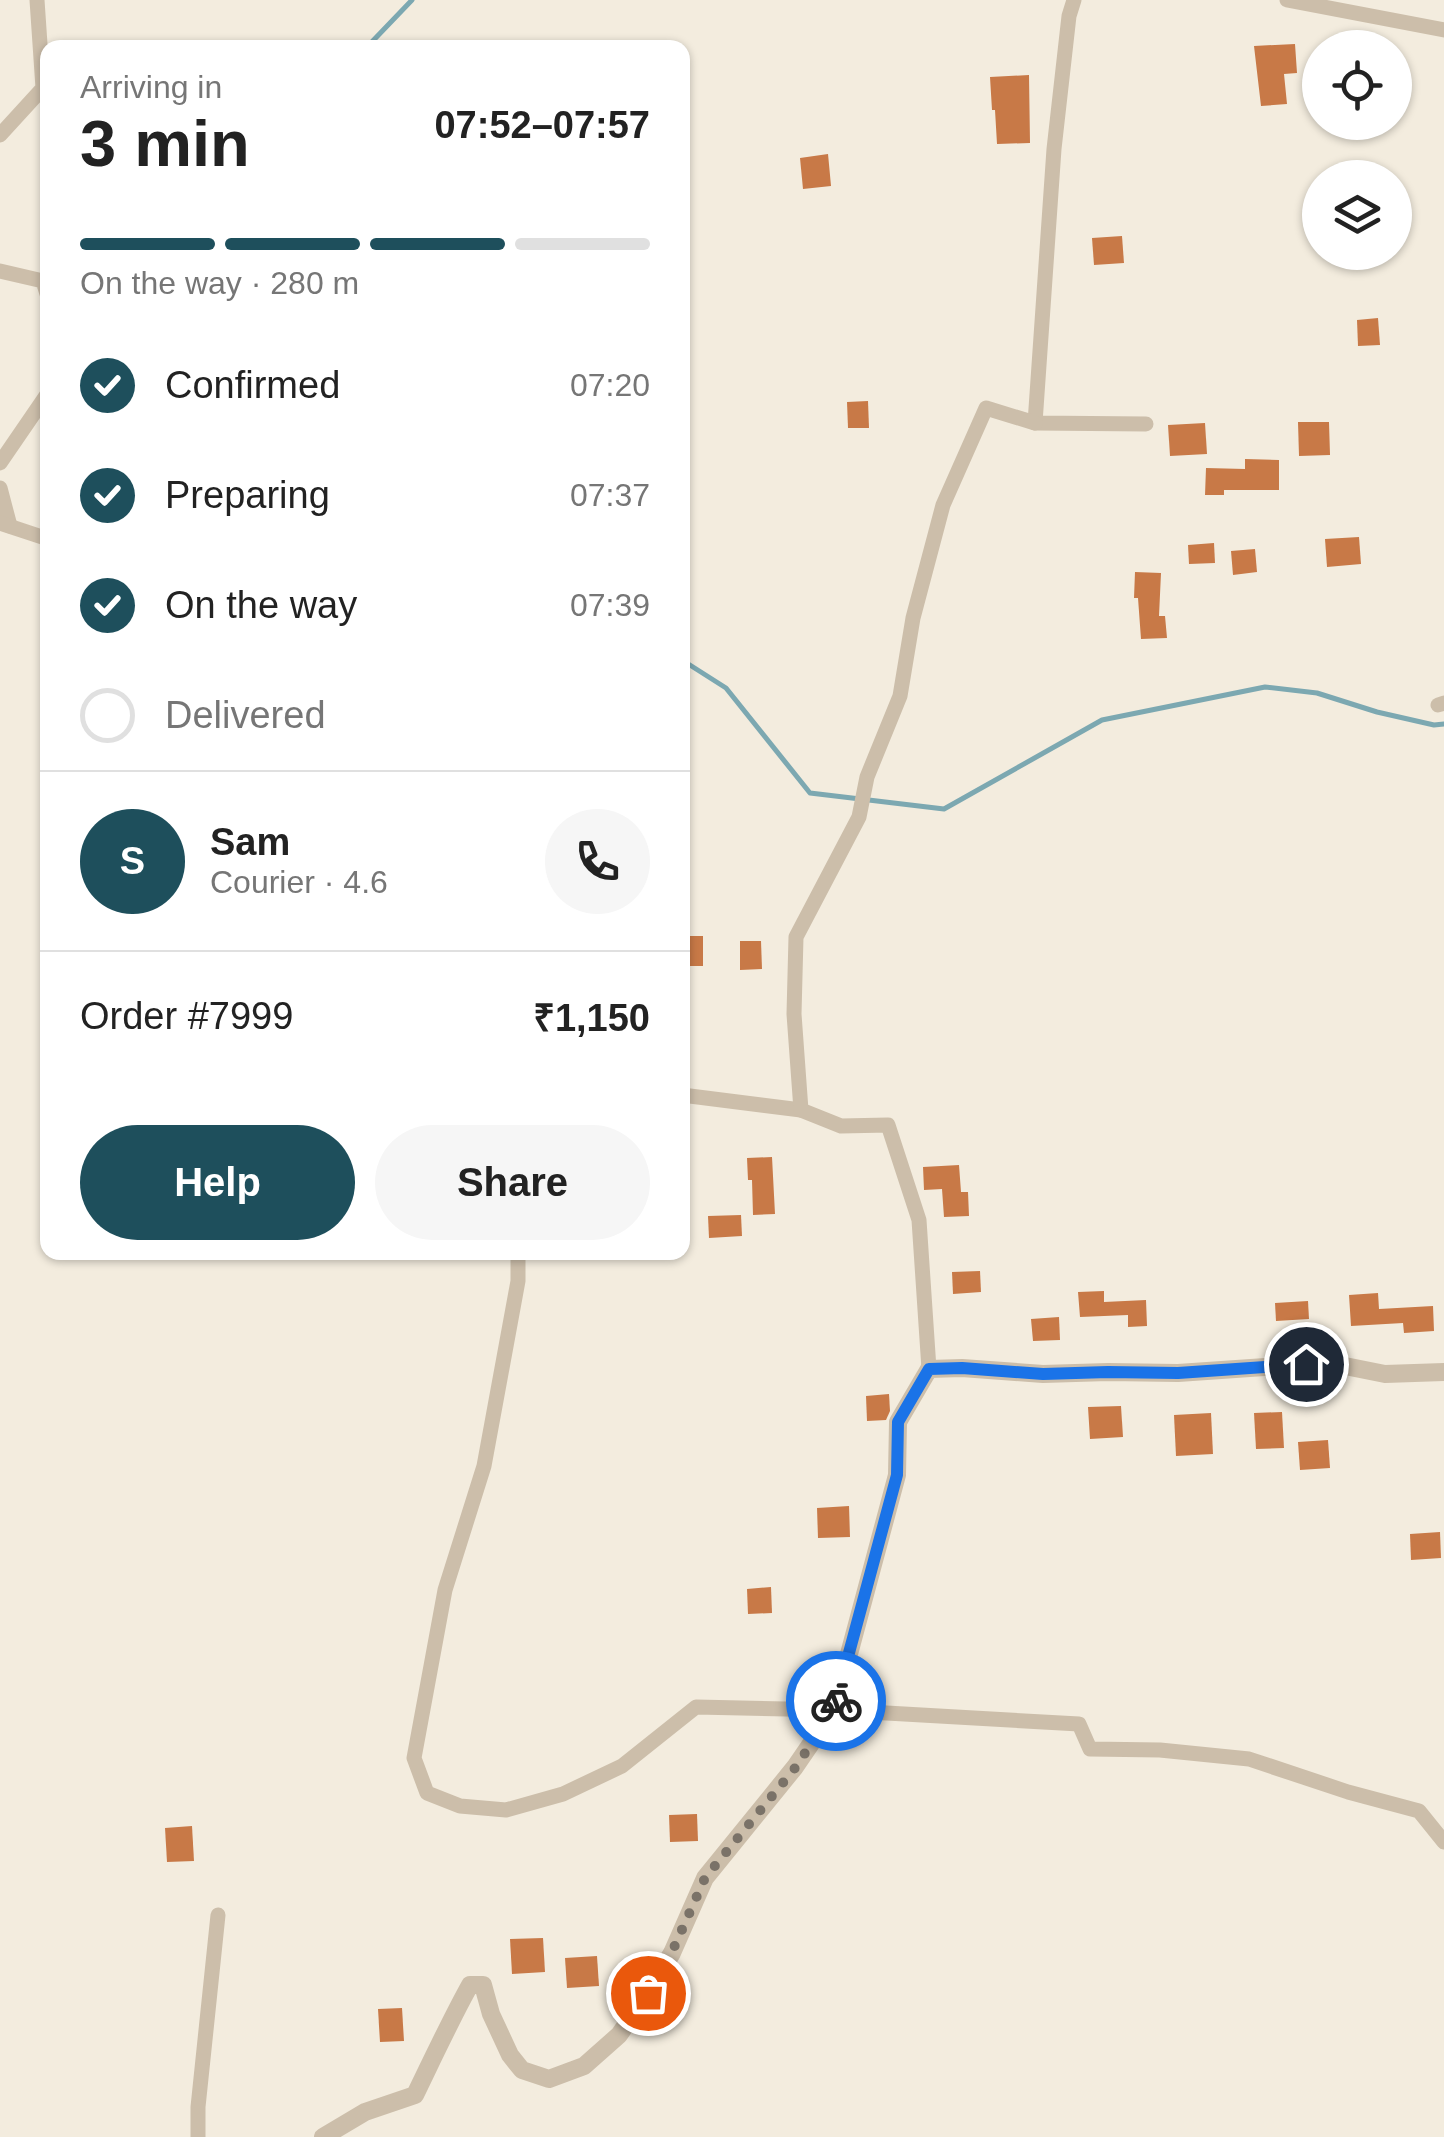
<!DOCTYPE html>
<html lang="en">
<head>
<meta charset="utf-8">
<style>
	:root { --surface:#fff; --page:#f6f6f6; --text:#222; --muted:#767676; --line:#e0e0e0; --accent:#1e4f5c }
	body { margin:0; font-family:Arial,sans-serif; background:var(--page); color:var(--text); height:100vh; display:flex; flex-direction:column; font-size:38px; white-space:nowrap }
	* { box-sizing:border-box; margin:0 }
	p { font-size:32px; color:var(--muted) }
	.icon { flex:none; width:55px; height:55px; fill:none; stroke:currentColor; stroke-width:2; stroke-linecap:round; stroke-linejoin:round }
	.map { position:relative; flex:1; overflow:hidden }
	.sheet { position:absolute; left:40px; top:40px; width:650px; height:1220px; display:flex; flex-direction:column; background:var(--surface); border-radius:20px; box-shadow:0 2px 8px #0004 }
	.sheet>* { flex:none }
	.buttons { position:absolute; left:1302px; top:30px; display:grid; gap:20px }
	.buttons a { display:grid; place-items:center; width:110px; height:110px; border-radius:50%; background:var(--surface); box-shadow:0 2px 8px #0004; font-size:50px }
	.pin { position:absolute; display:grid; place-items:center; width:85px; height:85px; color:#fff; margin:-42px; border:5px solid #fff; border-radius:50%; box-shadow:0 2px 10px #0007 }
	.courier { position:absolute; display:grid; place-items:center; width:100px; height:100px; margin:-50px; border:8px solid #1a73e8; border-radius:50%; background:#fff; color:#222; box-shadow:0 2px 12px #0007 }
	.summary em { font-style:normal; font-weight:700 }
	.summary div { display:flex; flex-direction:column-reverse }
	.summary { display:flex; align-items:center; justify-content:space-between; height:170px; padding:0 40px }
	h1 { font-size:65px; font-weight:700; line-height:75px }
	.bar { display:grid; grid-template-columns:repeat(4,1fr); gap:15px 10px; align-content:center; height:120px; padding:0 40px }
	.bar i { height:12px; border-radius:8px; background:var(--line) }
	.bar .selected { background:var(--accent) }
	.bar p { grid-column:span 4 }
	.line { display:flex; align-items:center; gap:25px; padding:0 40px; border-top:2px solid var(--line) }
	.line div { flex:1 }
	.round { display:grid; place-items:center; flex:none; width:105px; height:105px; border-radius:52px; background:var(--page) }
	ol { padding:0 40px; list-style:none }
	li { display:flex; align-items:center; gap:30px; height:110px }
	li p { margin-inline-start:auto }
	li .icon { padding:10px; border-radius:50%; background:var(--accent); color:#fff; stroke-width:4 }
	li:last-child { color:var(--muted) }
	li i { width:55px; height:55px; border:5px solid var(--line); border-radius:50% }
	.cta { display:flex; gap:20px; margin-top:auto; padding:20px 40px }
	.cta a { flex:1; height:115px; border-radius:60px; background:var(--accent); color:#fff; font-size:40px; font-weight:700; line-height:115px; text-align:center }
	.cta a+a { background:var(--page); color:var(--text) }
	.map>svg:first-child { display:block }
	.lines { fill:none; stroke-linecap:round; stroke-linejoin:round }
	.stream { stroke:#7ca8b1; stroke-width:5 }
	.building { fill:#c87947 }
	.minor { stroke:#ccbeaa; stroke-width:15 }
	.tertiary { stroke:#ccbeaa; stroke-width:18 }
	.done { stroke:#7a7268; stroke-width:10; stroke-dasharray:0 18 }
	.route { stroke:#1a73e8; stroke-width:12 }
</style>
</head>
<body>
<div class="map">
<svg width="1444" height="2137" viewBox="0 0 1444 2137">
	<rect width="100%" height="100%" fill="#f3ecde"/>
	<g class="lines">
		<!-- stream -->
		<g class="stream">
			<path d="M366,48L412,0"/>
			<path d="M682,660L726,688L810,793L944,809L1102,720L1265,687L1317,693L1377,712L1434,725L1444,724"/>
		</g>
	</g>
	<!-- building -->
	<g class="building">
		<path d="M1295,44L1297,73L1284,74L1287,104L1261,106L1254,46Z"/>
		<path d="M1029,75L1030,143L997,144L995,110H992L990,77Z"/>
		<path d="M828,154L831,186L803,189L800,158Z"/>
		<path d="M1122,236L1124,263L1094,265L1092,238Z"/>
		<path d="M1378,318L1380,345L1358,346L1357,320Z"/>
		<path d="M868,401L869,428H848L847,402Z"/>
		<path d="M1298,422H1329L1330,455L1299,456Z"/>
		<path d="M1205,423L1207,454L1170,456L1168,425Z"/>
		<path d="M1245,459L1279,460V490H1224V495H1205L1206,468L1245,469Z"/>
		<path d="M1359,537L1361,564L1327,567L1325,539Z"/>
		<path d="M1214,543L1215,563L1189,564L1188,545Z"/>
		<path d="M1255,549L1257,572L1233,575L1231,551Z"/>
		<path d="M1135,572L1161,573L1159,616H1165L1167,638L1141,639L1138,598H1134Z"/>
		<rect x="682" y="936" width="21" height="30"/>
		<path d="M740,941H761L762,969L740,970Z"/>
		<path d="M772,1157L775,1214L753,1215L752,1180H748L747,1158Z"/>
		<path d="M959,1165L961,1192H968L969,1216L944,1217L942,1189L924,1190L923,1167Z"/>
		<path d="M741,1215L742,1236L709,1238L708,1216Z"/>
		<path d="M980,1271L981,1292L953,1294L952,1272Z"/>
		<path d="M1104,1291V1302L1146,1300L1147,1326L1128,1327V1315L1080,1317L1078,1292Z"/>
		<path d="M1378,1293L1379,1309L1433,1306L1434,1331L1404,1333L1403,1323L1351,1326L1349,1295Z"/>
		<path d="M1308,1301L1309,1319L1276,1321L1275,1303Z"/>
		<path d="M1059,1317L1060,1340L1033,1341L1031,1319Z"/>
		<path d="M889,1394L890,1411L886,1420L867,1421L866,1396Z"/>
		<path d="M1121,1406L1123,1437L1090,1439L1088,1407Z"/>
		<path d="M1282,1412L1284,1448L1256,1449L1254,1413Z"/>
		<path d="M1211,1413L1213,1454L1176,1456L1174,1415Z"/>
		<path d="M1328,1440L1330,1468L1300,1470L1298,1442Z"/>
		<path d="M849,1506L850,1537L818,1538L817,1508Z"/>
		<path d="M1440,1532L1441,1558L1411,1560L1410,1534Z"/>
		<path d="M771,1587L772,1613L748,1614L747,1589Z"/>
		<path d="M697,1814L698,1841L670,1842L669,1815Z"/>
		<path d="M192,1826L194,1861L167,1862L165,1828Z"/>
		<path d="M543,1938L545,1972L512,1974L510,1939Z"/>
		<path d="M597,1956L599,1986L567,1988L565,1958Z"/>
		<path d="M402,2008L404,2041L380,2042L378,2009Z"/>
	</g>
	<g class="lines">
		<!-- minor -->
		<g class="minor">
			<path d="M1074,0L1069,16L1054,149L1035,423L1146,424"/>
			<path d="M1287,0L1444,30"/>
			<path d="M0,135L43,88L37,0"/>
			<path d="M0,271L43,281L48,297"/>
			<path d="M0,463L48,393"/>
			<path d="M0,488L10,526"/>
			<path d="M0,523L48,539"/>
			<path d="M1438,705L1444,703"/>
			<path d="M682,1095L801,1110"/>
			<path d="M518,1252V1281L484,1466L445,1590L414,1758L427,1793L460,1806L506,1810L563,1794L622,1766L696,1707L834,1710L1079,1724L1090,1749L1160,1750L1249,1759L1348,1792L1419,1811L1444,1842"/>
			<path d="M929,1369L919,1220L888,1125L841,1126L801,1110L794,1014L796,937L859,817L867,777L900,696L913,618L943,505L986,408L1035,423"/>
			<path d="M198,2137V2107L218,1915"/>
		</g>
		<!-- tertiary -->
		<path class="tertiary" d="M323,2137L365,2112L415,2095C433,2058 450,2021 470,1985H483L491,2014L510,2055L522,2070L549,2079L584,2066L619,2035L648,1993L672,1953L705,1878L795,1767L834,1710L897,1475L898,1422L929,1369L962,1368L1043,1374L1108,1372L1178,1373L1307,1364L1340,1365L1385,1374L1444,1372"/>
	</g>
	<g class="lines">
		<!-- done -->
		<path class="done" d="M648,1993L672,1952L705,1878L795,1768L834,1710L836,1701"/>
		<!-- route -->
		<path class="route" d="M836,1701L897,1475L898,1422L929,1369L962,1368L1043,1374L1108,1372L1178,1373L1306,1364"/>
	</g>
</svg>
<div class="buttons">
<a><svg class="icon" aria-label="locate" viewBox="0 0 24 24"><circle cx="12" cy="12" r="6"/><path d="M12 2v4M12 18v4M2 12h4M18 12h4"/></svg></a>
<a><svg class="icon" aria-label="layers" viewBox="0 0 24 24"><path d="M12 4l9 5-9 5-9-5zM3 14l9 5 9-5"/></svg></a>
</div>
<div class="pin" style="left:648px;top:1993px;background:#ea580c"><svg class="icon" aria-label="bag" viewBox="0 0 24 24"><path d="M5 8h14l-1 12H6zM9 8a3 3 0 0 1 6 0"/></svg></div>
<div class="pin" style="left:1306px;top:1364px;background:#1f2937"><svg class="icon" aria-label="home" viewBox="0 0 24 24"><path d="M3 11l9-7 9 7M6 9v11h12V9"/></svg></div>
<div class="courier" style="left:836px;top:1701px"><svg class="icon" aria-label="bike" viewBox="0 0 24 24"><circle cx="6" cy="16" r="4"/><circle cx="18" cy="16" r="4"/><path d="M6 16l4-8h5l3 8M10 8l3 8H6M13 5h3"/></svg></div>
<section class="sheet">
<div class="summary"><div><h1>3 min</h1><p>Arriving in</p></div><em>07:52–07:57</em></div>
<div class="bar"><i class="selected"></i><i class="selected"></i><i class="selected"></i><i></i><p>On the way · 280 m</p></div>
<ol>
<li><svg class="icon" aria-label="check" viewBox="0 0 24 24"><path d="M5 12l5 5 9-10"/></svg>Confirmed<p>07:20</p></li>
<li><svg class="icon" aria-label="check" viewBox="0 0 24 24"><path d="M5 12l5 5 9-10"/></svg>Preparing<p>07:37</p></li>
<li><svg class="icon" aria-label="check" viewBox="0 0 24 24"><path d="M5 12l5 5 9-10"/></svg>On the way<p>07:39</p></li>
<li><i></i>Delivered</li>
</ol>
<div class="line" style="height:180px"><b class="round" style="background:var(--accent);color:#fff">S</b><div><b>Sam</b><p>Courier · 4.6</p></div><a class="round"><svg class="icon" aria-label="phone" viewBox="0 0 24 24"><path d="M5 4h4l2 5-3 2q2 4 5 5l2-3 5 2v4C11 20 4 13 5 4z"/></svg></a></div>
<div class="line" style="height:130px"><div>Order #7999</div><b>₹1,150</b></div>
<div class="cta"><a>Help</a><a>Share</a></div>
</section>
</div>
</body>
</html>
